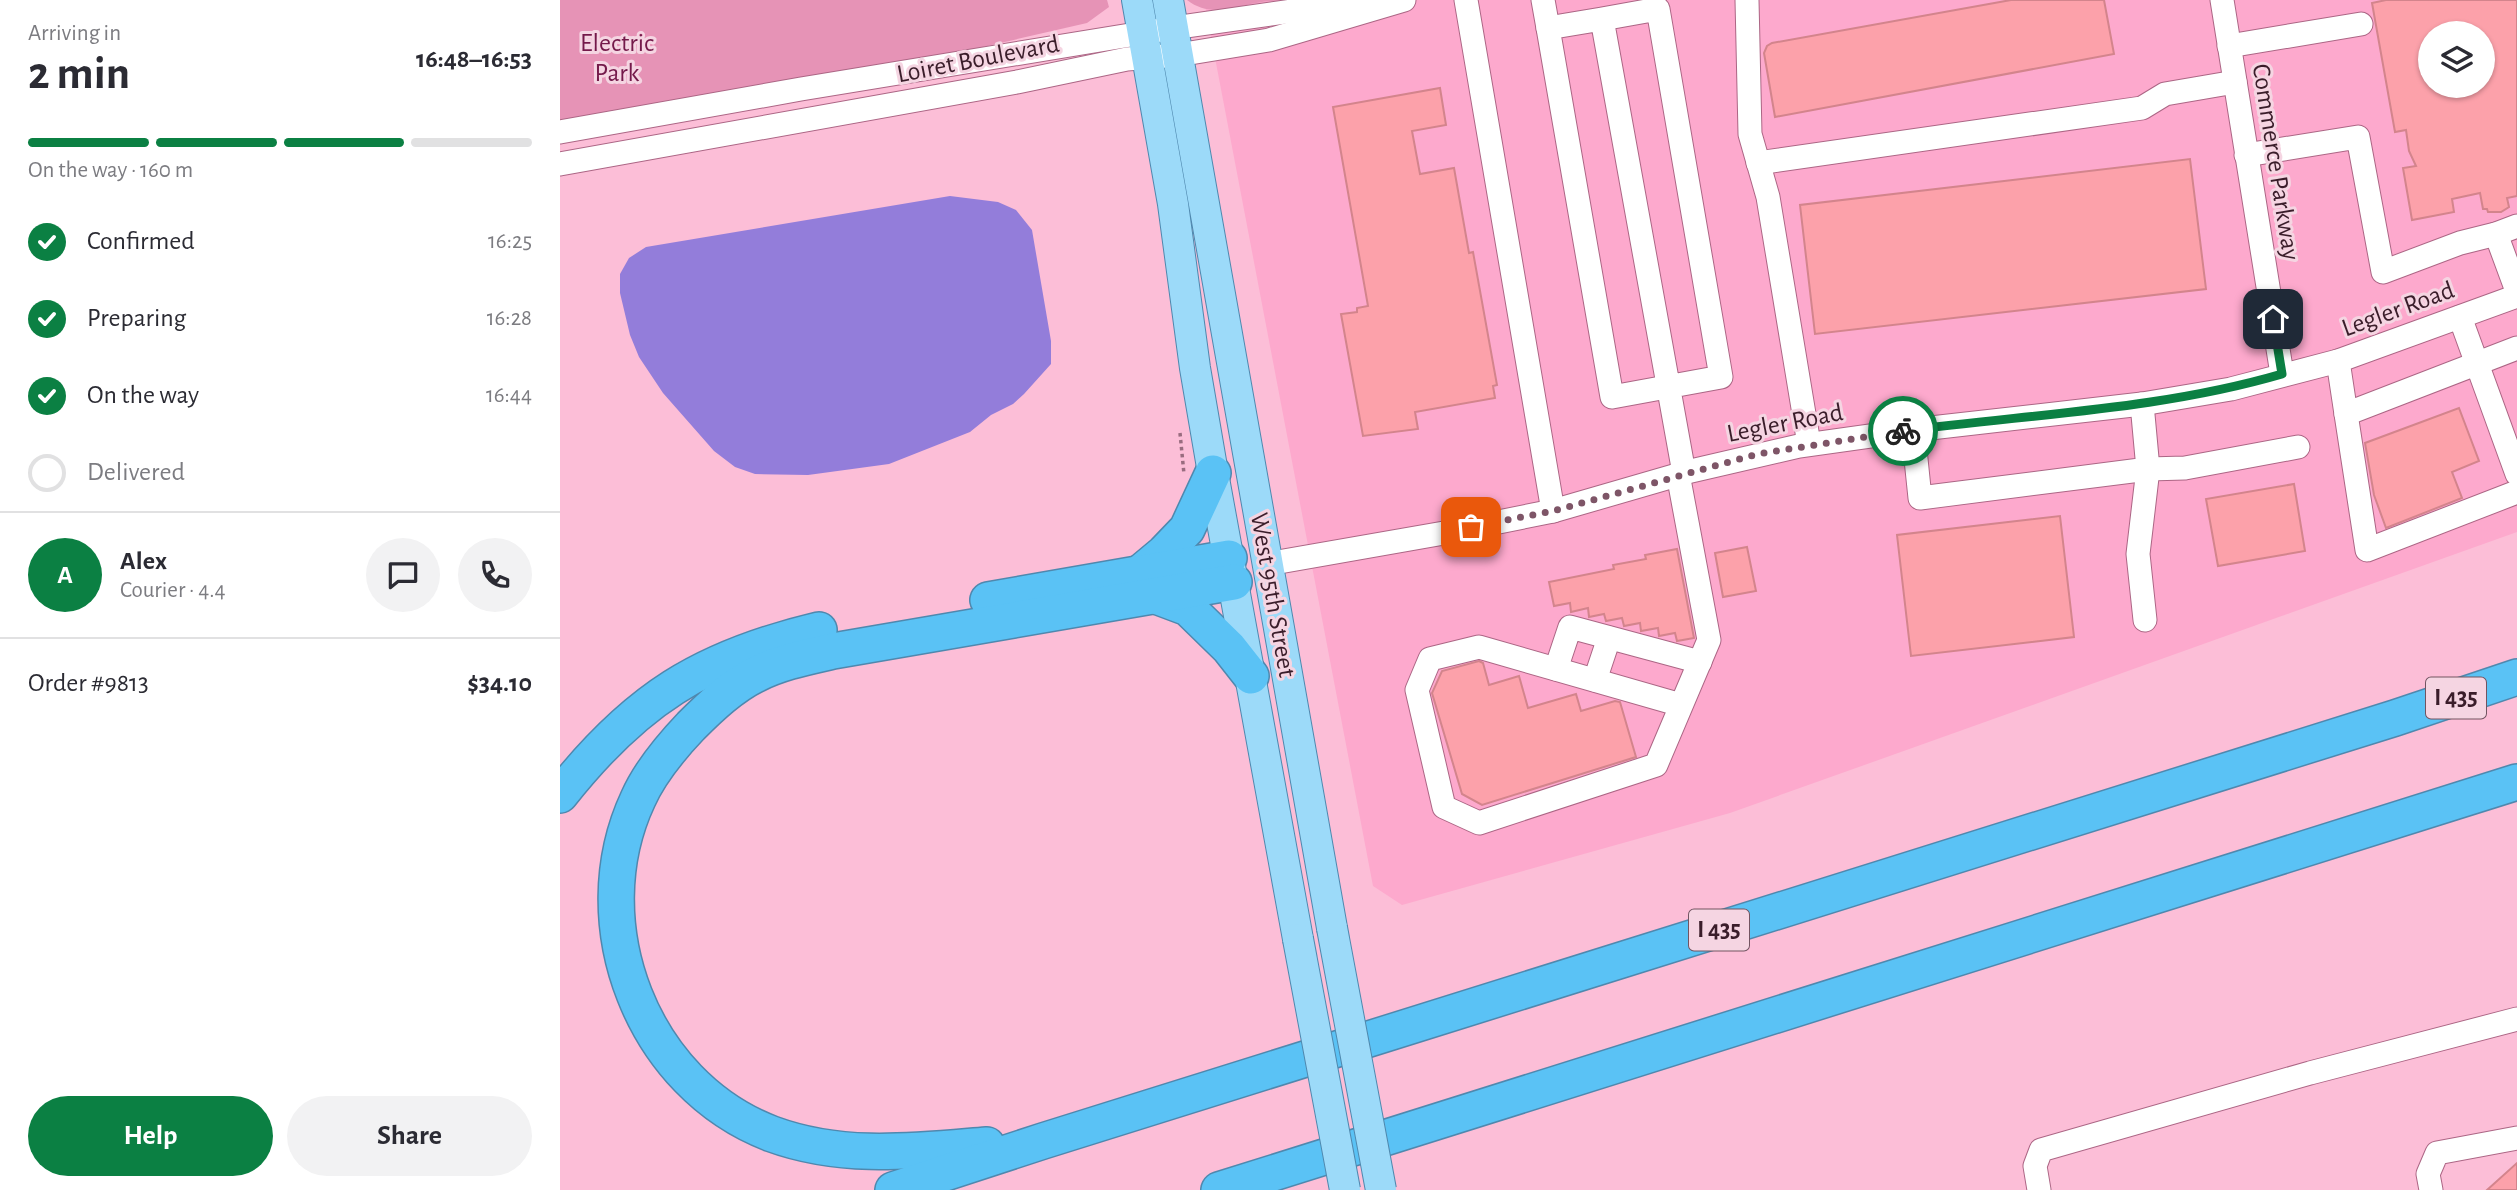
<!DOCTYPE html>
<html lang="en">
<head>
<meta charset="utf-8">
<style>
	:root { --surface:#fff; --page:#f2f2f3; --text:#2b2b33; --muted:#7c7c81; --line:#e1e1e2; --accent:#0b8043 }
	body { margin:0; font-family:"Alegreya Sans",sans-serif; background:var(--page); color:var(--text); height:100vh; display:flex; flex-direction:column; font-size:26px; white-space:nowrap }
	* { box-sizing:border-box; margin:0 }
	p { font-size:23px; color:var(--muted) }
	.icon { flex:none; width:38px; height:38px; fill:none; stroke:currentColor; stroke-width:2; stroke-linecap:round; stroke-linejoin:round }
	.map { position:relative; flex:1; overflow:hidden }
	.side { display:flex; flex-direction:column; background:var(--surface); width:560px }
	.side>* { flex:none }
	.buttons { position:absolute; left:1858px; top:21px; display:grid; gap:14px }
	.buttons a { display:grid; place-items:center; width:77px; height:77px; border-radius:50%; background:var(--surface); box-shadow:0 2px 5px #0004; font-size:35px }
	.pin { position:absolute; display:grid; place-items:center; width:60px; height:60px; color:#fff; margin:-30px; border-radius:14px; box-shadow:0 4px 10px #0006 }
	.courier { position:absolute; display:grid; place-items:center; width:70px; height:70px; margin:-35px; border:5px solid #0b8043; border-radius:50%; background:#fff; color:#222; box-shadow:0 2px 9px #0007 }
	.head em { font-style:normal; font-weight:600 }
	.head div { display:flex; flex-direction:column-reverse }
	.head { display:flex; align-items:center; justify-content:space-between; height:119px; padding:0 28px }
	h1 { font-size:46px; font-weight:600; line-height:52px }
	.bar { display:grid; grid-template-columns:repeat(4,1fr); gap:10px 7px; align-content:center; height:84px; padding:0 28px }
	.bar i { height:9px; border-radius:5px; background:var(--line) }
	.bar .active { background:var(--accent) }
	.bar p { grid-column:span 4 }
	.line { display:flex; align-items:center; gap:18px; padding:0 28px; border-top:2px solid var(--line) }
	.line div { flex:1 }
	.round { display:grid; place-items:center; flex:none; width:74px; height:74px; border-radius:37px; background:var(--page) }
	ol { padding:0 28px; list-style:none }
	li { display:flex; align-items:center; gap:21px; height:77px }
	li p { margin-inline-start:auto }
	li .icon { padding:7px; border-radius:50%; background:var(--accent); color:#fff; stroke-width:4 }
	li:last-child { color:var(--muted) }
	li i { width:38px; height:38px; border:4px solid var(--line); border-radius:50% }
	.action { display:flex; gap:14px; margin-top:auto; padding:14px 28px }
	.action a { flex:1; height:80px; border-radius:42px; background:var(--accent); color:#fff; font-size:28px; font-weight:600; line-height:80px; text-align:center }
	.action a+a { background:var(--page); color:var(--text) }
	main { display:flex; flex:1; min-height:0 }
	.map>svg:first-child { display:block }
	.built { fill:#fda9cd; fill-rule:evenodd }
	.green { fill:#e693b6 }
	.water { fill:#937dda }
	.building { fill:#fca1aa; stroke:#d3848c; stroke-width:2; fill-rule:evenodd }
	.lines { fill:none; stroke-linecap:round; stroke-linejoin:round }
	.minor-casing { stroke:#ac6685; stroke-width:25 }
	.major-casing { stroke:#4f88ae; stroke-width:32 }
	.highway-casing { stroke:#4f88ae; stroke-width:38 }
	.path { stroke:#996c7f; stroke-width:3.5; stroke-dasharray:3.5 3.5; stroke-linecap:butt }
	.minor { stroke:#fff; stroke-width:23 }
	.major { stroke:#9cdaf9; stroke-width:30 }
	.highway { stroke:#5ac2f5; stroke-width:35 }
	.major-bridge-casing { stroke:#4f88ae; stroke-width:32; stroke-linecap:butt }
	.major-bridge { stroke:#9cdaf9; stroke-width:30 }
	.done { stroke:#7e5567; stroke-width:7; stroke-dasharray:0 12.6 }
	.route { stroke:#0b8043; stroke-width:9 }
	.labels { text-anchor:middle; dominant-baseline:central; stroke-width:6; stroke-linejoin:round; paint-order:stroke }
	.shield { fill:#f5d5e2; stroke:#725461; stroke-width:2 }
	.shield-label { font-size:24px; font-weight:bold; fill:#3a1d2a }
	.park-label { font-size:26px; fill:#74194a; stroke:#f5d5e2 }
	.street-label { font-size:26px; fill:#3a1d2a; stroke:#f5d5e2 }
</style>
</head>
<body>
<main>
<section class="side">
<div class="head"><div><h1>2 min</h1><p>Arriving in</p></div><em>16:48–16:53</em></div>
<div class="bar"><i class="active"></i><i class="active"></i><i class="active"></i><i></i><p>On the way · 160 m</p></div>
<ol>
<li><svg class="icon" aria-label="check" viewBox="0 0 24 24"><path d="M5 12l5 5 9-10"/></svg>Confirmed<p>16:25</p></li>
<li><svg class="icon" aria-label="check" viewBox="0 0 24 24"><path d="M5 12l5 5 9-10"/></svg>Preparing<p>16:28</p></li>
<li><svg class="icon" aria-label="check" viewBox="0 0 24 24"><path d="M5 12l5 5 9-10"/></svg>On the way<p>16:44</p></li>
<li><i></i>Delivered</li>
</ol>
<div class="line" style="height:126px"><b class="round" style="background:var(--accent);color:#fff">A</b><div><b>Alex</b><p>Courier · 4.4</p></div><a class="round"><svg class="icon" aria-label="chat" viewBox="0 0 24 24"><path d="M4 5h16v11H9l-5 4z"/></svg></a><a class="round"><svg class="icon" aria-label="phone" viewBox="0 0 24 24"><path d="M5 4h4l2 5-3 2q2 4 5 5l2-3 5 2v4C11 20 4 13 5 4z"/></svg></a></div>
<div class="line" style="height:91px"><div>Order #9813</div><b>$34.10</b></div>
<div class="action"><a>Help</a><a>Share</a></div>
</section>
<div class="map">
<svg width="1957" height="1190" viewBox="0 0 1957 1190">
	<rect width="100%" height="100%" fill="#fcbed7"/>
	<!-- built -->
	<path class="built" d="M644,0H1957V532L1170,813L842,905L813,886ZM1871,33H1923V86H1871Z"/>
	<!-- green -->
	<g class="green">
		<path d="M0,0H547L549,7L527,23L375,58L0,126Z"/>
		<path d="M627,0H766C748,3 730,0 712,1C682,2 654,21 627,0Z"/>
	</g>
	<!-- water -->
	<path class="water" d="M390,196L438,202L456,210L472,230L491,341V364L464,394L453,404L431,415L410,432L329,464L248,475L195,474L175,467L154,451L103,393L79,357L70,335L60,293V274L69,258L86,247Z"/>
	<!-- building -->
	<g class="building">
		<path d="M1451,0H1544L1554,54L1215,117L1204,53L1207,46L1212,43Z"/>
		<path d="M1826,0H1957V196L1947,198L1949,207L1941,212H1928L1927,209H1923L1920,193L1892,199L1894,212L1852,220L1843,168L1856,166L1849,151L1846,130L1835,132L1812,3ZM1871,33H1923V86H1871Z"/>
		<path d="M880,88L886,125L852,131L860,174L894,168L909,253L913,252L937,385L933,386L935,398L855,412L858,429L803,436L781,314L797,312V308L808,306L773,107Z"/>
		<path d="M1630,159L1646,289L1255,334L1240,205Z"/>
		<path d="M1899,408L1919,461L1892,472L1902,498L1826,528L1814,495L1805,443Z"/>
		<path d="M1734,484L1745,551L1658,566L1646,499Z"/>
		<path d="M1500,516L1514,637L1351,656L1337,535Z"/>
		<path d="M1187,547L1196,591L1163,597L1155,553Z"/>
		<path d="M1117,549L1134,638L1117,641L1115,633L1099,636L1098,628L1081,631L1080,623L1064,626L1062,618L1046,621L1044,614L1029,617L1028,608L1011,612L1010,603L994,606L989,582L1054,569L1053,565L1086,559L1085,555Z"/>
		<path d="M919,661L923,663L929,685L959,676L968,708L1016,694L1021,711L1055,701L1060,702L1076,757L922,805L902,794L872,693L882,671Z"/>
		<path d="M1957,1163V1190H1927Z"/>
	</g>
	<g class="lines">
		<defs>
			<g id="minor">
				<path d="M906,0L993,511"/>
				<path d="M983,0L988,28"/>
				<path d="M1187,0L1190,134L1208,197L1249,444"/>
				<path d="M1662,0L1722,374"/>
				<path d="M1042,19L1098,9L1161,377L1052,397L988,28L1042,19L1124,473"/>
				<path d="M1669,46L1801,24"/>
				<path d="M0,132L241,89L613,28L802,1"/>
				<path d="M1686,155L1798,137L1823,272L1900,243L1936,234L1957,226"/>
				<path d="M1198,163L1582,108L1605,94L1675,82"/>
				<path d="M0,164L457,82L567,59L618,55L709,40L844,0"/>
				<path d="M1936,234L1957,291"/>
				<path d="M1900,317L1957,474"/>
				<path d="M1778,361L1786,414L1957,348"/>
				<path d="M1786,414L1807,550L1957,492"/>
				<path d="M1353,430L1360,498L1588,469L1582,404"/>
				<path d="M1118,474L1149,640L1096,765L919,823L884,807L857,690L870,659L919,647L1121,705"/>
				<path d="M707,564L884,533L993,511L1131,471L1239,446L1353,430L1582,404L1671,389L1778,361L1957,296"/>
				<path d="M1585,620L1578,554L1588,469L1625,468L1738,447"/>
				<path d="M996,669L1010,627L1140,662"/>
				<path d="M1035,680L1049,638"/>
				<path d="M1479,1190L1475,1166L1481,1150L1750,1073L1957,1019"/>
				<path d="M1871,1190L1868,1174L1877,1153L1957,1138"/>
			</g>
			<g id="major">
				<path d="M577,0L613,204L635,368L653,473L738,939"/>
				<path d="M608,0L772,928"/>
			</g>
			<g id="highway">
				<path d="M580,573L604,553L627,529L653,473"/>
				<path d="M596,596L628,608L669,648L691,676"/>
				<path d="M428,600L669,558"/>
				<path d="M0,795C75,700 141,658 259,630"/>
				<path d="M427,1145C354,1151 283,1160 212,1134C82,1085 20,923 78,799C90,772 111,747 131,726C150,707 172,686 197,674C221,662 247,657 273,651L674,582"/>
				<path d="M333,1190L483,1141L1835,718L1957,677"/>
				<path d="M659,1190L1957,782"/>
			</g>
		</defs>
		<!-- minor casing -->
		<use href="#minor" class="minor-casing"/>
		<!-- major casing -->
		<use href="#major" class="major-casing"/>
		<!-- highway casing -->
		<use href="#highway" class="highway-casing"/>
		<!-- path -->
		<path class="path" d="M620,433L624,474"/>
		<!-- minor -->
		<use href="#minor" class="minor"/>
		<!-- major -->
		<use href="#major" class="major"/>
		<!-- highway -->
		<use href="#highway" class="highway"/>
		<defs>
			<g id="major-bridge">
				<path d="M772,928L821,1190"/>
				<path d="M738,939L785,1190"/>
			</g>
		</defs>
		<!-- major-bridge casing -->
		<use href="#major-bridge" class="major-bridge-casing"/>
		<!-- major-bridge -->
		<use href="#major-bridge" class="major-bridge"/>
	</g>
	<g class="lines">
		<!-- done -->
		<path class="done" d="M911,527L993,511L1198,454L1343,431"/>
		<!-- route -->
		<path class="route" d="M1343,431C1469,414 1599,410 1722,374L1713,319"/>
	</g>
	<g class="labels">
		<!-- shield labels -->
		<g class="shield">
			<rect x="1866" y="677.5" width="60" height="41" rx="5"/>
			<rect x="1129" y="909.5" width="60" height="41" rx="5"/>
		</g>
		<g class="shield-label">
			<text x="1896" y="698">I 435</text>
			<text x="1159" y="930">I 435</text>
		</g>
		<!-- park labels -->
		<g class="park-label">
			<text x="57" y="43">Electric<tspan x="57" dy="30">Park</tspan></text>
		</g>
		<!-- street labels -->
		<g class="street-label">
			<text transform="translate(418 59) rotate(-11)">Loiret Boulevard</text>
			<text transform="translate(1716 162) rotate(81)">Commerce Parkway</text>
			<text transform="translate(1838 309) rotate(-20)">Legler Road</text>
			<text transform="translate(1225 423) rotate(-11)">Legler Road</text>
			<text transform="translate(713 595) rotate(80)">West 95th Street</text>
		</g>
	</g>
</svg>
<div class="buttons">
<a><svg class="icon" aria-label="layers" viewBox="0 0 24 24"><path d="M12 4l9 5-9 5-9-5zM3 14l9 5 9-5"/></svg></a>
</div>
<div class="pin" style="left:911px;top:527px;background:#ea580c"><svg class="icon" aria-label="bag" viewBox="0 0 24 24"><path d="M5 8h14l-1 12H6zM9 8a3 3 0 0 1 6 0"/></svg></div>
<div class="pin" style="left:1713px;top:319px;background:#1f2937"><svg class="icon" aria-label="home" viewBox="0 0 24 24"><path d="M3 11l9-7 9 7M6 9v11h12V9"/></svg></div>
<div class="courier" style="left:1343px;top:431px"><svg class="icon" aria-label="bike" viewBox="0 0 24 24"><circle cx="6" cy="16" r="4"/><circle cx="18" cy="16" r="4"/><path d="M6 16l4-8h5l3 8M10 8l3 8H6M13 5h3"/></svg></div>
</div>
</main>
</body>
</html>
